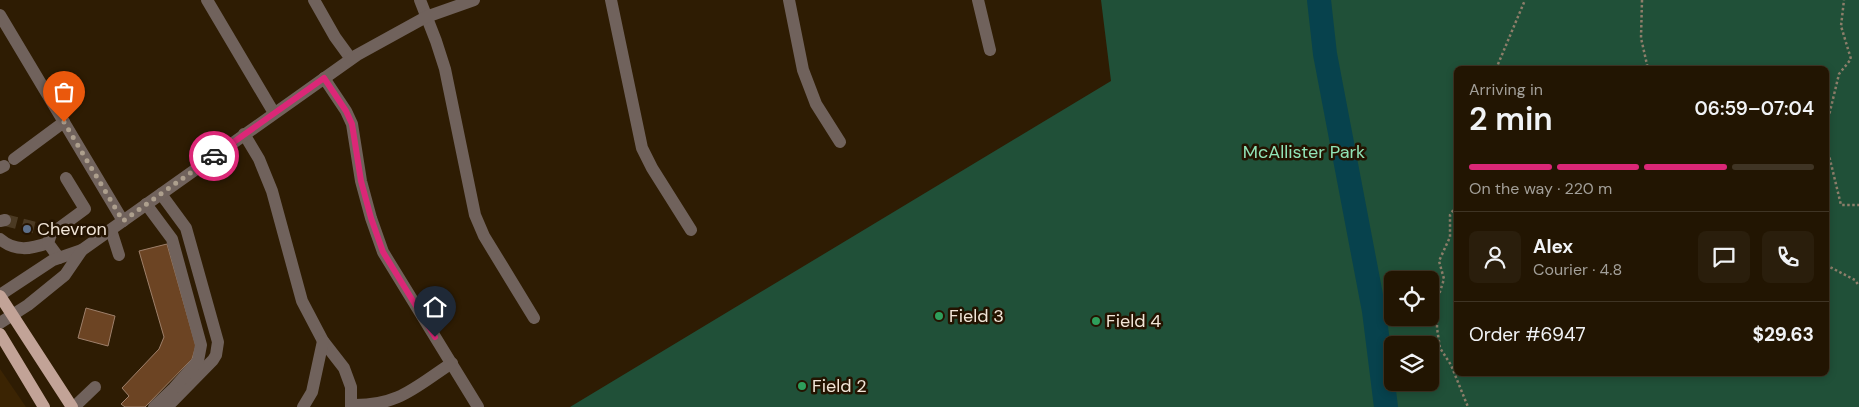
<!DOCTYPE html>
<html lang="en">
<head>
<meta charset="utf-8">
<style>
	:root { --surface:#221502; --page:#2a1e0c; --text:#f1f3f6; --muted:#a29f99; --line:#3f3424; --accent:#db2777 }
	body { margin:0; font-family:"DM Sans",sans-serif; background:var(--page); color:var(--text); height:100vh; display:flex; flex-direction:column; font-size:19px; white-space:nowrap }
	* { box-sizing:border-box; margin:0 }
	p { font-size:16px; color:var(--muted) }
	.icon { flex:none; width:28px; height:28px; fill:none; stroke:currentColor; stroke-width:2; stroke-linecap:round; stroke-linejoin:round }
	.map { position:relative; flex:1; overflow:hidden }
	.sheet { position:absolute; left:1454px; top:66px; width:375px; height:310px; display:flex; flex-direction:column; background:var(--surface); border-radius:8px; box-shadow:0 2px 8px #0003,0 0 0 1px var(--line) }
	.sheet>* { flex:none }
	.buttons { position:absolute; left:1384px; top:271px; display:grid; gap:10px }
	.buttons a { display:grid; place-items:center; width:55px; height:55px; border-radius:8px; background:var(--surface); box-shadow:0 2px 8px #0003,0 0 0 1px var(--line); font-size:25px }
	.pin { position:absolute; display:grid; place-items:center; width:42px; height:42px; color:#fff; margin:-51px -21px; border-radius:50% 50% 50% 0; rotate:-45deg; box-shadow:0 0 5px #0007 }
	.pin .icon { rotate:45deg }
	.courier { position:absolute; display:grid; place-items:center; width:50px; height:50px; margin:-25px; border:4px solid #db2777; border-radius:50%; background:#fff; color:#222; box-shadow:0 1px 6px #0007 }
	.overview em { font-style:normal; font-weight:600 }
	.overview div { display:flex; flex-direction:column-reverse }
	.overview { display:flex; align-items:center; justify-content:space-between; height:85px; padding:0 15px }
	h1 { font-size:32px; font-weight:600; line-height:38px }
	.bar { display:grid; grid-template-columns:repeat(4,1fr); gap:8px 5px; align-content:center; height:60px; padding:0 15px }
	.bar i { height:6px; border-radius:4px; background:var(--line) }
	.bar .active { background:var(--accent) }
	.bar p { grid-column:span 4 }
	.line { display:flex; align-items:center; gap:12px; padding:0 15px; border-top:1px solid var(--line) }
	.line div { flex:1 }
	.round { display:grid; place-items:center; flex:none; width:52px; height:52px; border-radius:8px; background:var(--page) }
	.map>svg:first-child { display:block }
	.built { fill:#3b2403 }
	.green { fill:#205038; fill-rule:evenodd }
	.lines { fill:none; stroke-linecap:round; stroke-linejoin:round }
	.river { stroke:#07424d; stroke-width:24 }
	.building { fill:#6c4423; stroke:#9e806b }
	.minor-tunnel { stroke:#4b3a23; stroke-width:12; stroke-dasharray:12 6; stroke-linecap:butt }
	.path { stroke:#8d7e6a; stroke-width:2.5; stroke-dasharray:2.5 2.5; stroke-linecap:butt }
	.minor { stroke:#70625c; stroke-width:12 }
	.major { stroke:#c2a397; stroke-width:12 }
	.done { stroke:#ad9f8d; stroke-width:5; stroke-dasharray:0 9 }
	.route { stroke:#db2777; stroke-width:6 }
	.service-dot { fill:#5c6f8a; stroke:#241300; stroke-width:2 }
	.leisure-dot { fill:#2e9e5b; stroke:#241300; stroke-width:2 }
	.labels { text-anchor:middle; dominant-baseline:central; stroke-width:5; stroke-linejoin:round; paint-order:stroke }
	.park-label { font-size:18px; fill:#91e4b7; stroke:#241300 }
	.poi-label { font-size:18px; fill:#f1e5d7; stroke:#241300; text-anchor:start }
</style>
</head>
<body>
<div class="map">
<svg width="1859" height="407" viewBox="0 0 1859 407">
	<rect width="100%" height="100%" fill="#2e1c03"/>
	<!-- built -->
	<path class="built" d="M0,369L26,407H0Z"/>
	<!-- green -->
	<path class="green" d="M1101,0H1859V407H570L1111,81ZM1456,69H1826V374H1456ZM1392,280H1430V318H1392ZM1392,345H1430V382H1392Z"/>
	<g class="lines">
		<!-- river -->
		<path class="river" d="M1319,0L1325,54L1374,311L1386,407"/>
	</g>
	<!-- building -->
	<g class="building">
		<path d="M167,244L196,346L192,359L145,407H125L121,404L129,396L122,388L159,349L164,337L139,251Z"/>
		<path d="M86,308L115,316L108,346L78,338Z"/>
	</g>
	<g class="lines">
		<!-- minor-tunnel -->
		<path class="minor-tunnel" d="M5,220L40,229"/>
		<!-- path -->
		<g class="path">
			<path d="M1642,0L1641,38L1648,69"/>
			<path d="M1496,69L1525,0"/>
			<path d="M1826,128L1839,74L1851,59L1841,26L1844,0"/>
			<path d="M1826,143L1841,205H1859"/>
			<path d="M1456,206L1450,215V237L1439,261L1444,279L1437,301V328L1440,348L1451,365L1468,407"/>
			<path d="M1826,265L1855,280L1859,286"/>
		</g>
		<!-- minor -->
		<g class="minor">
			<path d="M207,0L274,113"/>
			<path d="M314,0L335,37L351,59"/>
			<path d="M420,0L436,41L445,69L475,215L484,236L534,318"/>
			<path d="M611,0L642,148L652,168L691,230"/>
			<path d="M789,0L803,70L816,104L840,142"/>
			<path d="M978,0L990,50"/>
			<path d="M0,15L123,221"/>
			<path d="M324,78L346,111L352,124L361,181L371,218L383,252L478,407"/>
			<path d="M244,134L259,159L272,191L302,301L323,341L344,368L351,387V407"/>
			<path d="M14,159L64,122"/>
			<path d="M0,168L4,166"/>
			<path d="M161,194L186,228L218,342L216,355L213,360L167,407"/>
			<path d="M146,204L172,239L201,345L198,361L174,388L154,407"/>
			<path d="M0,221L5,220"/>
			<path d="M111,230L119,255"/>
			<path d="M0,239C15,252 31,249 48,243"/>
			<path d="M59,258L48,243L51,234L85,209L66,178"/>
			<path d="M0,295L53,260L82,250L357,55L426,17L474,0"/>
			<path d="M0,323L28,305L65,275L82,250"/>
			<path d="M352,405C399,406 415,387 452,363"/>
			<path d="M74,407L95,387"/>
			<path d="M303,407L312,392L323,341"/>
		</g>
		<!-- major -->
		<g class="major">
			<path d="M0,296L72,407"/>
			<path d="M0,334L44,407"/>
		</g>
	</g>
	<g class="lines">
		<!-- done -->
		<path class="done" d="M64,122L123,221L214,156"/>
		<!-- route -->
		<path class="route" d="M214,156L324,78L346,111L352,124L361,181L371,218L383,252L435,337"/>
	</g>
	<!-- markers -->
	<circle class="service-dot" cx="27" cy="229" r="5"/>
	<g class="leisure-dot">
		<circle cx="939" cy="316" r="5"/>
		<circle cx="1096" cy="321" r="5"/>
		<circle cx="802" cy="386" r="5"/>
	</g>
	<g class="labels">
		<!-- park labels -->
		<g class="park-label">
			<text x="1304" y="152">McAllister Park</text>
		</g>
		<!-- poi labels -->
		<g class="poi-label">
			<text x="37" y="229">Chevron</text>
			<text x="949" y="316">Field 3</text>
			<text x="1106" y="321">Field 4</text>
			<text x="812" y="386">Field 2</text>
		</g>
	</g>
</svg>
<div class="buttons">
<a><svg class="icon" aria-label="locate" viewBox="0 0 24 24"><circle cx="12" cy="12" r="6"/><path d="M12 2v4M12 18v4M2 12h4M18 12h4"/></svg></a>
<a><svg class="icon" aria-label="layers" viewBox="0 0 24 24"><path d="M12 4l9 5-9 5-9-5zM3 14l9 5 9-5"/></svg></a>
</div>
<div class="pin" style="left:64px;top:122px;background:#ea580c"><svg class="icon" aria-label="bag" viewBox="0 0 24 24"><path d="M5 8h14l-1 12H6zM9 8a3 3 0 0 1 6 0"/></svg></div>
<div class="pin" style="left:435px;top:337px;background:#1f2937"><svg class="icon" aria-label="home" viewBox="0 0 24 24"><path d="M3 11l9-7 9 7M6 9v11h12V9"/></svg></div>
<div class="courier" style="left:214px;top:156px"><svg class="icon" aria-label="car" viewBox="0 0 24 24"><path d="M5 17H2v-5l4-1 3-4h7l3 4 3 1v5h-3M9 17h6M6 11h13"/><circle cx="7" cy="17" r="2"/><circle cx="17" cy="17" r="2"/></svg></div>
<section class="sheet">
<div class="overview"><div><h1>2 min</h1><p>Arriving in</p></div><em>06:59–07:04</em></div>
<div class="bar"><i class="active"></i><i class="active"></i><i class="active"></i><i></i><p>On the way · 220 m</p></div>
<div class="line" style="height:90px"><a class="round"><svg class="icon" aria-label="person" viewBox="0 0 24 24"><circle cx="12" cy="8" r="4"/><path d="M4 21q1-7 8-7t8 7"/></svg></a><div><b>Alex</b><p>Courier · 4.8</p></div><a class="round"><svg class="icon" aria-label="chat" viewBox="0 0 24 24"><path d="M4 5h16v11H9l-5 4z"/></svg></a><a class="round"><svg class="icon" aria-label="phone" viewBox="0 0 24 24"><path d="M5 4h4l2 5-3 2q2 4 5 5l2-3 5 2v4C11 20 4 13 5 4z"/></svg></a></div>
<div class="line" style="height:65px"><div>Order #6947</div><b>$29.63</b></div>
</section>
</div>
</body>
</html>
